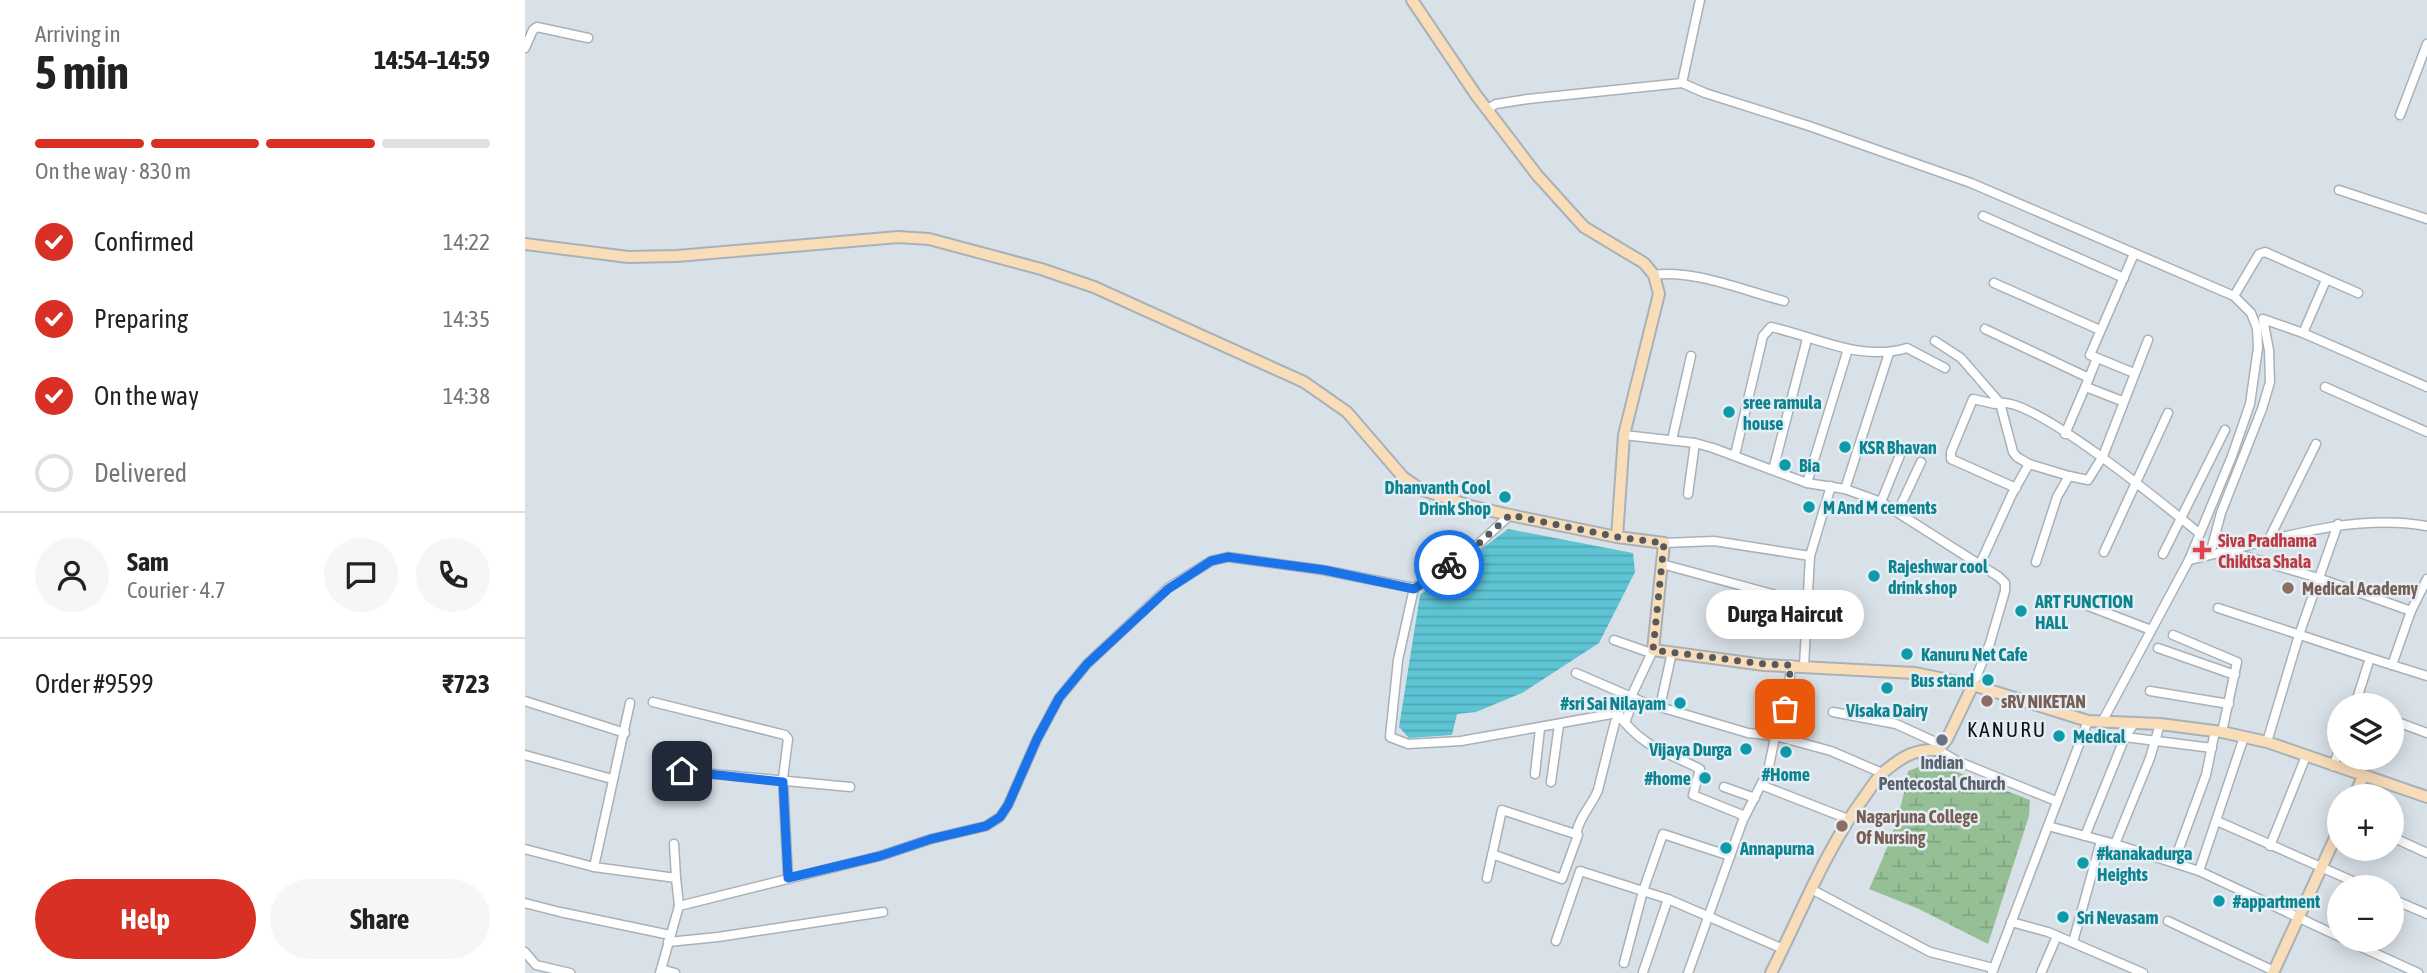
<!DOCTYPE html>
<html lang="en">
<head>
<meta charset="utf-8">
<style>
	:root { --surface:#fff; --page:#f6f6f6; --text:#222; --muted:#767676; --line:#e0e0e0; --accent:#d93025 }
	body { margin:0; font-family:"Asap Condensed",sans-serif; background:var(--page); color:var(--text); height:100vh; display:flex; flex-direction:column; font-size:26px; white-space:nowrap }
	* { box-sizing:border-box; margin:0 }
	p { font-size:23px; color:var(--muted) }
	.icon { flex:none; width:38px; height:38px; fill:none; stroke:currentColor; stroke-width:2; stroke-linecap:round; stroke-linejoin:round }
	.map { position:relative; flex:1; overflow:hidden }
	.sheet { display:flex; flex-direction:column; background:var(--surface); width:525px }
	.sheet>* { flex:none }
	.tools { position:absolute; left:1802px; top:693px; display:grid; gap:14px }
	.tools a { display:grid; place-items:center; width:77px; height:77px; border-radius:50%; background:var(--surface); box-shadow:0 4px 18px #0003; font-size:35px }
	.pin { position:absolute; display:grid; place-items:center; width:60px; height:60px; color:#fff; margin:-30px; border-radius:14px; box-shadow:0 4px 10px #0006 }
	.courier { position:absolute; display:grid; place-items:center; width:70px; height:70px; margin:-35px; border:5px solid #1a73e8; border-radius:50%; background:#fff; color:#222; box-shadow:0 2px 9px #0007 }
	.bubble { position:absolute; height:49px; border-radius:24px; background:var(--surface); box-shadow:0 4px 18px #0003; font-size:23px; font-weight:700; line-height:49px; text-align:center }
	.head em { font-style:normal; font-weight:700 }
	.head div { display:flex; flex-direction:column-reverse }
	.head { display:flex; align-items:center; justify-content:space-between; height:119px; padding:0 35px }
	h1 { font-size:46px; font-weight:700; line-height:52px }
	.bar { display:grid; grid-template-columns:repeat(4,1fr); gap:10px 7px; align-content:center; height:84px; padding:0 35px }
	.bar i { height:9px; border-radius:5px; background:var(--line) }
	.bar .current { background:var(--accent) }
	.bar p { grid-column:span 4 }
	.line { display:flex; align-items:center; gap:18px; padding:0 35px; border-top:2px solid var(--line) }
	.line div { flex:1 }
	.round { display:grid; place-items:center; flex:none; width:74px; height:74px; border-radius:37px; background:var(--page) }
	ol { padding:0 35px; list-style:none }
	li { display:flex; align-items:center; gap:21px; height:77px }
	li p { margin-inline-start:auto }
	li .icon { padding:7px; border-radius:50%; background:var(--accent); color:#fff; stroke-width:4 }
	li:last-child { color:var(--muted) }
	li i { width:38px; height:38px; border:4px solid var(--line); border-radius:50% }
	.primary-button { display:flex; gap:14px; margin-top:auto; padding:14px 35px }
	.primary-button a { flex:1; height:80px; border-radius:42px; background:var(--accent); color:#fff; font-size:28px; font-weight:700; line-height:80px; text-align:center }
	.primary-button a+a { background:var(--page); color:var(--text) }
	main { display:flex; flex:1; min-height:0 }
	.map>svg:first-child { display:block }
	.wetland { fill:url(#wetland-marsh) }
	.water { fill:url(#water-rules) }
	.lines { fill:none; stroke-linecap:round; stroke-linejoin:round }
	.street-casing { stroke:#a9b1b8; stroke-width:11 }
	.secondary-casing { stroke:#a9b1b8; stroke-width:14 }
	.street { stroke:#fff; stroke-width:8 }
	.secondary { stroke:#f9ddb9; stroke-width:10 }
	.done { stroke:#565a5e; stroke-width:7; stroke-dasharray:0 12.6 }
	.route { stroke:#1a73e8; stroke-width:9 }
	.culture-dot { fill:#0f9aa8; stroke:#e6eef5; stroke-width:2.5 }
	.health-dot { fill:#e0444e; stroke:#e6eef5; stroke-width:2.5 }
	.education-dot { fill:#8d6e63; stroke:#e6eef5; stroke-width:2.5 }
	.worship-dot { fill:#6b7280; stroke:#e6eef5; stroke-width:2.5 }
	.labels { text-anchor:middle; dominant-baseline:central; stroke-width:5; stroke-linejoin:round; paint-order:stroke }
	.culture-label { font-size:18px; font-weight:bold; fill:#0d838f; stroke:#e6eef5; text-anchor:start }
	.health-label { font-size:18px; font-weight:bold; fill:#be3a42; stroke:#e6eef5; text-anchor:start }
	.education-label { font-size:18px; font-weight:bold; fill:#785e54; stroke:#e6eef5; text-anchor:start }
	.worship-label { font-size:18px; font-weight:bold; fill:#5b616d; stroke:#e6eef5 }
	.quarter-label { font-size:21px; letter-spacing:2px; fill:#0f1214; stroke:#e6eef5 }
</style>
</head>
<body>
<main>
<section class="sheet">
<div class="head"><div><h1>5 min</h1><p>Arriving in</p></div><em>14:54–14:59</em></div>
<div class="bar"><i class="current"></i><i class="current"></i><i class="current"></i><i></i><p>On the way · 830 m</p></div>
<ol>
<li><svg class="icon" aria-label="check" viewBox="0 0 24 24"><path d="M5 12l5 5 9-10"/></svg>Confirmed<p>14:22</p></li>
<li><svg class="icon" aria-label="check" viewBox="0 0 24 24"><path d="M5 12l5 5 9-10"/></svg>Preparing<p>14:35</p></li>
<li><svg class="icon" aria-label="check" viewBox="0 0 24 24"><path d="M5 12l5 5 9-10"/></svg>On the way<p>14:38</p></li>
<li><i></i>Delivered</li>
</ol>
<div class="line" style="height:126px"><a class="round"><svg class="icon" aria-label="person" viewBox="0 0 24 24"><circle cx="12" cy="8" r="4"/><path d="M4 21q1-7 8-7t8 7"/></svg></a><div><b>Sam</b><p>Courier · 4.7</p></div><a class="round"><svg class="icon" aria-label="chat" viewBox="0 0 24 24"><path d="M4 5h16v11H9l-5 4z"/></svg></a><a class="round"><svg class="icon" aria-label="phone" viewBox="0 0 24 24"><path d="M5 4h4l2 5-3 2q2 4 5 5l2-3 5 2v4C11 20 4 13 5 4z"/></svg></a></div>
<div class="line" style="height:91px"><div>Order #9599</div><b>₹723</b></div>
<div class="primary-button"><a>Help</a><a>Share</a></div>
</section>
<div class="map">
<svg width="1902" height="973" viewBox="0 0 1902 973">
	<defs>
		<pattern id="wetland-marsh" width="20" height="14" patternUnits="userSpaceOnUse" patternTransform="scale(1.75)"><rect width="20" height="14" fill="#96bf95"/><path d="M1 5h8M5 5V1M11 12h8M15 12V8" fill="none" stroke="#80a380"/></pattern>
		<pattern id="water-rules" width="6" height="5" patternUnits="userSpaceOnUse" patternTransform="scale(1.75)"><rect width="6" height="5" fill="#5ec4d4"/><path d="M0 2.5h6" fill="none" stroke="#50a7b5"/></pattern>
	</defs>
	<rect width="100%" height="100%" fill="#d9e1e8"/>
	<!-- wetland -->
	<path class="wetland" d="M1407,762L1505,800L1504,816L1463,944L1394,909L1344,889C1362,851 1377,812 1383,771Z"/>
	<!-- water -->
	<path class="water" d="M983,529L1108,553L1110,572L1074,643L997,693L951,712L932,714L927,735L884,738L874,727L895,595Z"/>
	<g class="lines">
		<defs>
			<g id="street">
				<path d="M0,48L8,30L12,27L63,38"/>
				<path d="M1157,83L1175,0"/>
				<path d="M962,109L971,104L1003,99L1157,83L1180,93L1284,126L1446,183L1709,296L1726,313L1732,328L1733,348L1725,404L1707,456L1664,560L1577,722"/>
				<path d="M1875,115L1902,44"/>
				<path d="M1814,190L1902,219"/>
				<path d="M1458,216L1599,278"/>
				<path d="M1129,275C1168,269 1220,291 1259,301"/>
				<path d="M1469,283L1575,330"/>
				<path d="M1709,296L1734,254L1740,252L1833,293"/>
				<path d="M1460,329L1564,378L1540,434"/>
				<path d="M1778,333L1801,280"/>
				<path d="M1410,341L1436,358L1475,403C1510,398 1642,507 1674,533"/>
				<path d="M1609,373L1565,355L1609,254"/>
				<path d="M1564,378L1572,358"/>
				<path d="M1561,387L1597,401"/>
				<path d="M1800,387L1902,432"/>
				<path d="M1099,435L1170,443L1188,448L1282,483L1320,489L1356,502L1474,577L1480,583V591L1465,643L1448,685"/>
				<path d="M1147,440L1166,356"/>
				<path d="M1210,455L1238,336L1246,327C1291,337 1336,362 1382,348L1420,368"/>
				<path d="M1504,464L1544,476"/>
				<path d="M1248,470L1282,339"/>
				<path d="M1282,483L1323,349"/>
				<path d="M1320,489L1364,353"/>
				<path d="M1163,494L1170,443"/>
				<path d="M1356,502L1375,455"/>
				<path d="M1373,511L1396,462"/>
				<path d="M985,515L950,547L889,588L873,660L865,737L883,744L936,741L1092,713L1106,697L1128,650"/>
				<path d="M1744,539L1791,444"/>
				<path d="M1139,543L1189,541L1285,556"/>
				<path d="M1703,551L1793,578L1886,611"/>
				<path d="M1579,552L1643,413"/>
				<path d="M1638,554L1700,430"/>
				<path d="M1685,554L1696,513L1737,409L1745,382L1744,350L1738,319L1778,333L1902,387"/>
				<path d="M1664,560C1743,543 1820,512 1902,526"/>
				<path d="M1511,562L1532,497L1544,476L1563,480L1578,456L1623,340"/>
				<path d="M1137,564L1258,597L1282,600"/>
				<path d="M1455,564L1487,494L1504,464L1492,457L1488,452L1475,403L1470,404L1448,399L1426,452V459L1491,488"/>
				<path d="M1553,602L1626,630"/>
				<path d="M1693,608L1845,658"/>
				<path d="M1648,635L1712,662L1697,732"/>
				<path d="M1089,640L1126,653"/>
				<path d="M1633,648L1710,675"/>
				<path d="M1867,665L1902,676"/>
				<path d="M1279,666L1285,556L1306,486"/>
				<path d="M1051,673L1118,702L1223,733L1251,736L1306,751L1357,773"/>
				<path d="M1625,691L1704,704"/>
				<path d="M0,701L100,733"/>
				<path d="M128,702L260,735L263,739L258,778L263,878"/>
				<path d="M105,703L69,867L151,878L154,906"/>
				<path d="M1830,705L1845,658L1867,665L1886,611L1902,579"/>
				<path d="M1135,707L1147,652"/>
				<path d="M1308,712L1371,724L1417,745"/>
				<path d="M1092,713C1118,748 1140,751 1175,769L1168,795L1220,816"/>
				<path d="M1867,720L1902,733"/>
				<path d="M1100,723L1105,709L1103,701"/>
				<path d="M1600,737L1687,748"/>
				<path d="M1742,742L1774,635L1813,524"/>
				<path d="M1413,750L1432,761L1531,801"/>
				<path d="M0,755L87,779"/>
				<path d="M1808,766L1815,748"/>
				<path d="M157,771L325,787"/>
				<path d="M1010,774L1015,728"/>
				<path d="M1026,782L1034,725"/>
				<path d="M1236,785L1323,819"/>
				<path d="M1199,787L1230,798"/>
				<path d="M1692,821L1841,887"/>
				<path d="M1523,826L1590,844L1674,871L1719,737"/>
				<path d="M1051,834C1055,815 1066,807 1073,790L1090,722L1095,716"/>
				<path d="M1560,836L1600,737L1610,722"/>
				<path d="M1867,837L1902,853"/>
				<path d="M149,844L151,878"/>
				<path d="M1590,844L1625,758L1635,724"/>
				<path d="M1745,846L1781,756"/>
				<path d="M0,849L69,867"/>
				<path d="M1649,862L1681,775L1690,731"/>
				<path d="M1674,871L1815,937"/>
				<path d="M962,878L977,810L1053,835L1037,879L967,854"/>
				<path d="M1286,889L1405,952L1468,968"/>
				<path d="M1867,899L1902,914"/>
				<path d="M0,903L35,912L145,935"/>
				<path d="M1643,921L1749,971"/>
				<path d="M1486,922L1523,932L1618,973"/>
				<path d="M1821,940L1893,973"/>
				<path d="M1031,941L1055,871L1143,899L1258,949"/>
				<path d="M143,942L193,937L358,912"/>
				<path d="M1548,942L1576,841"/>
				<path d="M0,952L11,965L45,973"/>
				<path d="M1099,963L1118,891L1138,834L1205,856"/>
				<path d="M136,969L150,973"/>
				<path d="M1118,972L1143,899"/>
				<path d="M135,973L154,906L355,856L406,839L461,826L475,817L483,805L512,739L534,698L562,664L643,588L686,561L703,557L798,570L889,588"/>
				<path d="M1163,973L1218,820L1243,771L1249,742L1263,695L1266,665"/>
				<path d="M1467,973L1563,721"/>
				<path d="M1516,973L1532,936"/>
			</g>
			<g id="secondary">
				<path d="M887,0L951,95L1012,175L1059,227L1119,263L1129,275L1134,294L1099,435L1092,537"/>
				<path d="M0,244L103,257L152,256L373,237L404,239L516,269L569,287L779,382L822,412L878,477L895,489L945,506L985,515L1092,537L1139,543L1128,650L1239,665L1390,673L1448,685L1563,721L1635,724L1697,732L1742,742L1902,797"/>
				<path d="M1829,796L1838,777"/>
				<path d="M1246,973C1276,914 1300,850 1340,796C1346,788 1352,777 1360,771C1378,756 1390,749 1413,750L1422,739L1448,685"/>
				<path d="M1748,973L1815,827"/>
			</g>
		</defs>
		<!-- street casing -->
		<use href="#street" class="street-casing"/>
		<!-- secondary casing -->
		<use href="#secondary" class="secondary-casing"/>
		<!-- street -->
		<use href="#street" class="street"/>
		<!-- secondary -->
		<use href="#secondary" class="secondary"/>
	</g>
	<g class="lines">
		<!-- done -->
		<path class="done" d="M924,565L950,547L985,515L1092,537L1139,543L1128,650L1239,664L1266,665L1260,709"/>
		<!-- route -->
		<path class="route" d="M157,771L258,782L263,878L355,856L406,839L461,826L475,817L483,805L512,739L534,698L562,664L643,589L686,561L703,557L799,570L889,589L924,565"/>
	</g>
	<!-- markers -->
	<g class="culture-dot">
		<circle cx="1204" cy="412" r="7"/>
		<circle cx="1320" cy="447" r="7"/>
		<circle cx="1260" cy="465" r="7"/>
		<circle cx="980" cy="497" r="7"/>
		<circle cx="1284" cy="507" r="7"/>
		<circle cx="1349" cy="576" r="7"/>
		<circle cx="1496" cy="611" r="7"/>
		<circle cx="1382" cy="654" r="7"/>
		<circle cx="1463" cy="680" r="7"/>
		<circle cx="1362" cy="688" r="7"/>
		<circle cx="1155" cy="703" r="7"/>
		<circle cx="1534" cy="736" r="7"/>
		<circle cx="1221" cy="749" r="7"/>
		<circle cx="1261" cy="752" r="7"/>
		<circle cx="1180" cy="778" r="7"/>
		<circle cx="1201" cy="848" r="7"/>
		<circle cx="1558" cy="863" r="7"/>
		<circle cx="1694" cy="901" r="7"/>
		<circle cx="1538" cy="917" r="7"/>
	</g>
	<path class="health-dot" d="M1673.5 539.5h7v7h7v7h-7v7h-7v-7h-7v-7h7z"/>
	<g class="education-dot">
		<circle cx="1763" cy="588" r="7"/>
		<circle cx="1462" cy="701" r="7"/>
		<circle cx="1317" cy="826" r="7"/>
	</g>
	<circle class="worship-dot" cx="1417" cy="740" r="7"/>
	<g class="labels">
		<!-- culture labels -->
		<g class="culture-label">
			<text x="1218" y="402">sree ramula<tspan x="1218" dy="21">house</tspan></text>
			<text x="1334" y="447">KSR Bhavan</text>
			<text x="1274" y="465">Bia</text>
			<text x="966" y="487" text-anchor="end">Dhanvanth Cool<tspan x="966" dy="21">Drink Shop</tspan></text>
			<text x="1298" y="507">M And M cements</text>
			<text x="1363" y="566">Rajeshwar cool<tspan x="1363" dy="21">drink shop</tspan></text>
			<text x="1510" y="601">ART FUNCTION<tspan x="1510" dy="21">HALL</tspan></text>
			<text x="1396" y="654">Kanuru Net Cafe</text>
			<text x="1449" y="680" text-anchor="end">Bus stand</text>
			<text x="1141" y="703" text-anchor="end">#sri Sai Nilayam</text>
			<text x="1362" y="710" text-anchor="middle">Visaka Dairy</text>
			<text x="1548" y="736">Medical</text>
			<text x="1207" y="749" text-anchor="end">Vijaya Durga</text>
			<text x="1261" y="774" text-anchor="middle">#Home</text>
			<text x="1166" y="778" text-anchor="end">#home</text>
			<text x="1215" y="848">Annapurna</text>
			<text x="1572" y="853">#kanakadurga<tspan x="1572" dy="21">Heights</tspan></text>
			<text x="1708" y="901">#appartment</text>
			<text x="1552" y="917">Sri Nevasam</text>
		</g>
		<!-- health labels -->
		<g class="health-label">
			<text x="1693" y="540">Siva Pradhama<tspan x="1693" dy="21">Chikitsa Shala</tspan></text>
		</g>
		<!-- education labels -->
		<g class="education-label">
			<text x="1777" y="588">Medical Academy</text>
			<text x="1476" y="701">sRV NIKETAN</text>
			<text x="1331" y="816">Nagarjuna College<tspan x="1331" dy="21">Of Nursing</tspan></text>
		</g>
		<!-- worship labels -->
		<g class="worship-label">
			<text x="1417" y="762">Indian<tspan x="1417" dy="21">Pentecostal Church</tspan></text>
		</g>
		<!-- quarter labels -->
		<g class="quarter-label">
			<text x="1482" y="729">KANURU</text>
		</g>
	</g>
</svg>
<div class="tools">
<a><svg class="icon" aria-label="layers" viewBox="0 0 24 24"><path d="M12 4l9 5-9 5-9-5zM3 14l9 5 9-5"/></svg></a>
<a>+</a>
<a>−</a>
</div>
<div class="pin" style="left:1260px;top:709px;background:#ea580c"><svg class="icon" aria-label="bag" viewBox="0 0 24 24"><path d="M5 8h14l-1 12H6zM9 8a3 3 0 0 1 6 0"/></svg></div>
<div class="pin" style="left:157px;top:771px;background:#1f2937"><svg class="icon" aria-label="home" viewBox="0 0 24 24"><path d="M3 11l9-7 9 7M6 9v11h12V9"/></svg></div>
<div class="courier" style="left:924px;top:565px"><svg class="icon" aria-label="bike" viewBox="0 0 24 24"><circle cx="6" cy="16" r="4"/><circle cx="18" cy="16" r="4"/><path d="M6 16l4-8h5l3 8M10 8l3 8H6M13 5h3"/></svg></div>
<div class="bubble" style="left:1181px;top:590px;width:158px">Durga Haircut</div>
</div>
</main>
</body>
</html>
